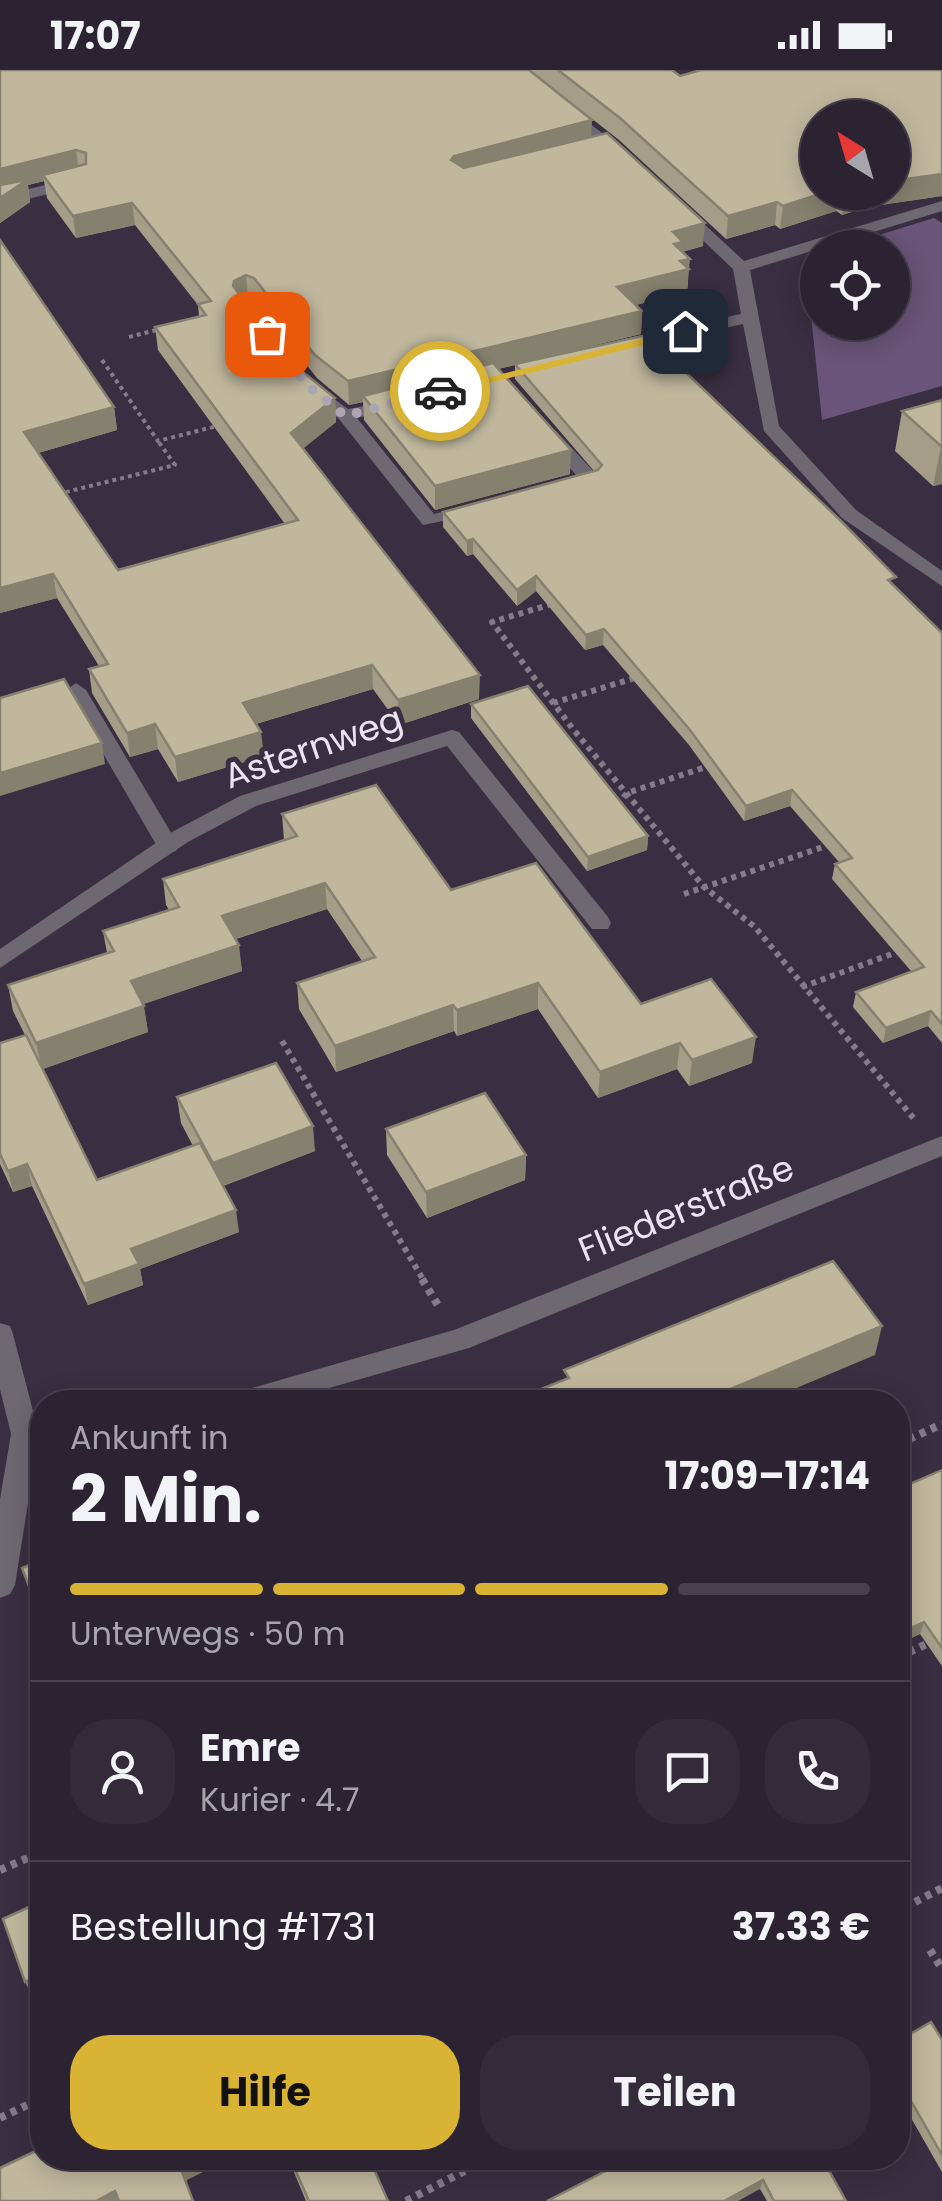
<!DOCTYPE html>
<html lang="de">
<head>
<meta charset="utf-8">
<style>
	:root { --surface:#2c2332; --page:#342b3a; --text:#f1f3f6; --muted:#a6a4ac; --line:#48404d; --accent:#d9b334 }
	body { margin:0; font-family:Poppins,sans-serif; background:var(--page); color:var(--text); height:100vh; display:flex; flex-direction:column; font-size:38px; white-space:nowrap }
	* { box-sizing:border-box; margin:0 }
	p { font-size:32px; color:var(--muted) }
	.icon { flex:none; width:55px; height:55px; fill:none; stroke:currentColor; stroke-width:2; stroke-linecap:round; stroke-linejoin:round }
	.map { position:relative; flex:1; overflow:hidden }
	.side { position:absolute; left:30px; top:1320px; width:880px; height:780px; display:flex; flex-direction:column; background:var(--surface); border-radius:40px; box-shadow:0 5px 25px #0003,0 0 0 2px var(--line) }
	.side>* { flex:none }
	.needle { width:65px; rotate:323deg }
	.controls { position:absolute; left:800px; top:30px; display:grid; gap:20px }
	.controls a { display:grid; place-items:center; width:110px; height:110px; border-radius:50%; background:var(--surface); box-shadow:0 5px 25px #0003,0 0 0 2px var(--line); font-size:50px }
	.pin { position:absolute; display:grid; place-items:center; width:85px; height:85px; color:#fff; margin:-42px; border-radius:20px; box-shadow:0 5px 15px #0006 }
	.courier { position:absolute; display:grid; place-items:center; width:100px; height:100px; margin:-50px; border:8px solid #d9b334; border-radius:50%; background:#fff; color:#222; box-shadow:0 2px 12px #0007 }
	.headline em { font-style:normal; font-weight:700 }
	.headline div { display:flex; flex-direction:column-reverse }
	.headline { display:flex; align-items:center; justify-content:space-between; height:170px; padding:0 40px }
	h1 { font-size:65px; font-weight:700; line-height:75px }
	.bar { display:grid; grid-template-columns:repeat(4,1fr); gap:15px 10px; align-content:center; height:120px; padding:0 40px }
	.bar i { height:12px; border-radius:8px; background:var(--line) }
	.bar .active { background:var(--accent) }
	.bar p { grid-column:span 4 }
	.line { display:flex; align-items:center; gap:25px; padding:0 40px; border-top:2px solid var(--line) }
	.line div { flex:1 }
	.round { display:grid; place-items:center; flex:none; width:105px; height:105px; border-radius:40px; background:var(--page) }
	.cta { display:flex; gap:20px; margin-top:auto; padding:20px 40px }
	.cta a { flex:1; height:115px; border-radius:40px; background:var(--accent); color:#111; font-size:40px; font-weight:700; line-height:115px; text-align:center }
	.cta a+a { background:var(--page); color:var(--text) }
	.status { display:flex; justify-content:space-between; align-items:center; height:70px; padding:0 50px; background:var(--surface); direction:ltr }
	.status svg { height:28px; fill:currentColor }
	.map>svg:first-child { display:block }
	.green { fill:#6a5479 }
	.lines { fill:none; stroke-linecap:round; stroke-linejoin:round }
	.path-far2 { stroke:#847b8b; stroke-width:4; stroke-dasharray:4 4; stroke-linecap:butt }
	.path-far1 { stroke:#847b8b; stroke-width:6; stroke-dasharray:5 5; stroke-linecap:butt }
	.path { stroke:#847b8b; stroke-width:8; stroke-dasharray:6 6; stroke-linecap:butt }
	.lane { fill:#6d6872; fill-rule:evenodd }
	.street { fill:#6d6872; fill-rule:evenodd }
	.wall { fill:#a59d87; fill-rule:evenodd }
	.shaded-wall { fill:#86806e }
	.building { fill:#c0b79d; stroke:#86806e; stroke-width:2.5 }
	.route { fill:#d9b334 }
	.done { stroke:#ada5b4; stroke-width:10; stroke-dasharray:0 18 }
	.labels { text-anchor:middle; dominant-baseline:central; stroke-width:10; stroke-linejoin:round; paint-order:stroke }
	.street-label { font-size:35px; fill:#ebe4f1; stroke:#3a2f42 }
</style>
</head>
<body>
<div class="status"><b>17:07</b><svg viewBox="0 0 49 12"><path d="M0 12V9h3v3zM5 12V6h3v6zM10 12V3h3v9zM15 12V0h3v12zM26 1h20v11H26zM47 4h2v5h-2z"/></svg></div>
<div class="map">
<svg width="942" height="2131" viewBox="0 0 942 2131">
	<rect width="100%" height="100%" fill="#3a2f42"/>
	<!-- green -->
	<path class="green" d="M934,148L942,153V316L822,350L805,188L817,184L818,252H892V178L840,177Z"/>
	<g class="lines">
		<!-- path-far2 -->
		<g class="path-far2">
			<path d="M129,267L164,258"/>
			<path d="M102,290L158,371L221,355"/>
			<path d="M58,424L175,395L158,371"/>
		</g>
		<!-- path-far1 -->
		<g class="path-far1">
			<path d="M552,534L492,552L573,659L704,817L755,857L915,1050"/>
			<path d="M553,633L638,607"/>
			<path d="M617,735L627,723L709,696"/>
			<path d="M684,824L829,775"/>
			<path d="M802,917L900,881"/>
			<path d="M282,971L424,1211"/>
		</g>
		<!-- path -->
		<g class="path">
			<path d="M422,1209L439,1237"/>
			<path d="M898,1374L942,1354"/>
			<path d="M898,1587L942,1567"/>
			<path d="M0,1800L42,1782"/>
			<path d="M915,1832L942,1818"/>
			<path d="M930,1880L942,1899"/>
			<path d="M0,2048L42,2028"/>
			<path d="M406,2131L490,2088"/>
		</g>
		<!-- lane -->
		<g class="lane">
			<path d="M309,311L348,339L401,329V337L357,348L434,444L476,433L486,439L483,443L423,455L339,349L303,320L300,316Z"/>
			<path d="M550,360L556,361L596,404V412L556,419V411L577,406L541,365Z"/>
			<path d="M76,613L86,620L179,776L176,781L168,783L157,776L66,620Z"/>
		</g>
		<!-- street -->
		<g class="street">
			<path d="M508,0H524L629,85V91H617Z"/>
			<path d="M78,107L84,109V115L0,136V126Z"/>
			<path d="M942,131V141L750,200L779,356L856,440L942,501V516L842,448L764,361L743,254L628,278L619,273L628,268L741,244L733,199L676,145V139H688L744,191Z"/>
			<path d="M452,660L459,662L608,847L611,853L608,859H592L447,676L256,736L188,772L0,898V879L172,762L240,726Z"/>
			<path d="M942,1066V1086L469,1278L280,1332H228L232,1324L242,1321L454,1260Z"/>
			<path d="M0,1253L10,1256L13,1264L39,1364L15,1515L10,1524L0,1528V1429L11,1364L0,1319Z"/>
		</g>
	</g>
	<!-- wall -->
	<g class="wall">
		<path d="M0,0L591,67L703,176L682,182L688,212L687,222L636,235L642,241L641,264L540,288L685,301L895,517L942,563V973L928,956L883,973L853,937L856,922L911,901L832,809L835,794L839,792L790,736L744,751L689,675L603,575L585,580L536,521L517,536L473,484L467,486L443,457V442L594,401L515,309V295L498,299L570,404L435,440L364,350L363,332L349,335L317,308L256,231L248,228L244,230L298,298L335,328L336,352L303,378L479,629L399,655L373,619L256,654L264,686L178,712L158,679L130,687L92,623L89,599L99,596L57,528L0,543V170L114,337L117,360L38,383L118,500L285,454L158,280L155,257L199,246L198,235L135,155L76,168L47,128L44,111L28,115L30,132L0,153Z"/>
		<path d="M530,0H672L680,6L701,0H942V126L867,137L842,145L836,141L780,159L775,155L726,169L619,70ZM818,48H892V122H818Z"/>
		<path d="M942,330V414L933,416L895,381L902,341Z"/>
		<path d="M471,634L648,766L647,780L587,801L471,648Z"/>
		<path d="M282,744L451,820L641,934L752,993L689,1016L677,999L598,1028L538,939L457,966L454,961L336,1002L299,939L297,913L362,891L327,839L236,869L242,901L143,934L148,962L43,999L97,1110L193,1076L181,1053L177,1027L315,1081L223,1116L239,1162L140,1199L143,1215L88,1235L32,1116L13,1122L0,1094V973L25,965L13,941L8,915L107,883L103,861L169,840L166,835L163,809L284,770Z"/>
		<path d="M386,1059L526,1085L525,1110L427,1148L387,1085Z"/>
		<path d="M942,1400V1596L920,1564L898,1574V1419Z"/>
		<path d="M898,1949L912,1963L942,1970V2102L907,2041L898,2046Z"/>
		<path d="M288,2088H369L388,2131H306Z"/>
		<path d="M822,2088L846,2131H767L760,2119L547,2131Z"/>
	</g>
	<!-- shaded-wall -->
	<g class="shaded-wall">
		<path d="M592,50L591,72L451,113V90L454,86Z"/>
		<path d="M76,80L79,102L43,105L44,111L28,115L30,132L0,153V99Z"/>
		<path d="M942,104V126L867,137L842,145L845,122H892V111Z"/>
		<path d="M826,122H839L836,141L780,159L783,136Z"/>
		<path d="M777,132L775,155L726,169L728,146Z"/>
		<path d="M132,133L135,155L76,168L73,146Z"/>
		<path d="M705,153L703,176L682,182L690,189L687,222L616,240L617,217L672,197L673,162Z"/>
		<path d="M246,205L248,228L236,234L233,216L234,211Z"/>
		<path d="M642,241L641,264L366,331L363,326V332L349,335L348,311Z"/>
		<path d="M335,328L336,352L293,387L291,363Z"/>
		<path d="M114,337L117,360L28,386L24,362Z"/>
		<path d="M942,375V414L933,416L941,376Z"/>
		<path d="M571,380L570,404L435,440V416Z"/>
		<path d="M473,469V484L467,486V471Z"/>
		<path d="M53,504L57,528L0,543V518Z"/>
		<path d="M536,506V521L517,536V520Z"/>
		<path d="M604,559L603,575L585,580L586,565Z"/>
		<path d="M372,595L373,619L245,657L243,633Z"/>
		<path d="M480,605L479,629L399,655L398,630Z"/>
		<path d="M155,654L158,679L130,687L127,663Z"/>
		<path d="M261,662L264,686L178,712L175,687Z"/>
		<path d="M102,673L105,694L0,726V703Z"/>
		<path d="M792,720L790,736L744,751L746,736Z"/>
		<path d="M648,766L647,780L587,801L588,787Z"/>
		<path d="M325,813L327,839L225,872L222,846Z"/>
		<path d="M239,875L242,901L135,937L131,911Z"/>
		<path d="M538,913V939L457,966V940Z"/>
		<path d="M453,935L454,961L336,1002L335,976Z"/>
		<path d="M144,936L148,962L42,999L36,973Z"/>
		<path d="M931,941L928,956L883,973L886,958Z"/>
		<path d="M756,967L752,993L689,1016L692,990Z"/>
		<path d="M680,973L677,999L598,1028L600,1002Z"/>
		<path d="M313,1056L315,1081L216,1118L213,1093Z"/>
		<path d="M526,1085L525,1110L427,1148L426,1122Z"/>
		<path d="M27,1094L32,1116L13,1122L8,1101Z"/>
		<path d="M236,1140L239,1162L140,1199L143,1215L88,1235L84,1214L131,1179Z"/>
		<path d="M882,1256L875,1285L763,1332H699Z"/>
		<path d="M924,1552L920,1564L898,1574V1564Z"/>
		<path d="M42,1904V1916L30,1922L25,1912Z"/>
		<path d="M911,2031L907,2041L898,2046V2039Z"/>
		<path d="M211,2088H231L185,2111L182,2102Z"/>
		<path d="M763,2110L760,2119L738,2131H724Z"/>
		<path d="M115,2121L118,2130L117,2131H96Z"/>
	</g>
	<!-- building -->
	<g class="building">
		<path d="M0,0H529L592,50L454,86L451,90L464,98L607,63L705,153L673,162L683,172L674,174L690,189L680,191L689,199L617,217L642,241L348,311L315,285L254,208L246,205L234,211L233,216L298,298L335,328L291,363L480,605L398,630L372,595L243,633L261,662L175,687L155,654L127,663L89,599L108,594L53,504L0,518V170L114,337L24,362L118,500L298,450L155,257L206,245L198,234L211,231L132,133L73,146L43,105L86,94V83L76,80L0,99Z"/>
		<path d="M558,0H672L680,6L701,0H942V104L892,111V48H818V122H826L783,136L777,132L728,146L620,48Z"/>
		<path d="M27,110L0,128V115Z"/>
		<path d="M656,263L686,291L677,294L842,452L896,507L888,510L942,563V954L931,941L886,958L856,922L924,897L835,794L852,788L792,720L746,736L690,660L604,559L586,565L536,506L517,520L473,469L467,471L443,442L598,400L602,395L515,294Z"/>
		<path d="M493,293L571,380L435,416L363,326Z"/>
		<path d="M942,330V375L941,376L902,341Z"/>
		<path d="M64,609L102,673L0,703V628Z"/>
		<path d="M528,616L648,766L588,787L471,634Z"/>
		<path d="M376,715L451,820L536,793L641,934L711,909L756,967L692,990L680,973L600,1002L538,913L457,940L453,935L335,976L297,913L375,887L325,813L222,846L239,875L131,911L144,936L36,973L8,915L114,881L103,861L179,837L163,809L297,766L282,744Z"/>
		<path d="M26,965L97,1110L200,1073L236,1140L131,1179L139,1194L84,1214L27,1094L8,1101L0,1084V973Z"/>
		<path d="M276,993L313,1056L213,1093L177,1027Z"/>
		<path d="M485,1023L526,1085L426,1122L386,1059Z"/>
		<path d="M833,1191L882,1256L699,1332H509L569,1308L564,1300Z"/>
		<path d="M942,1400V1578L924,1552L898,1564V1419Z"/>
		<path d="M42,1490V1550L22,1498Z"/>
		<path d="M42,1831V1904L25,1912L3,1849Z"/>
		<path d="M902,1947L912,1963L931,1952L942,1970V2085L911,2031L898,2039V1949Z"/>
		<path d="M42,2078V2088H211L182,2102L193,2131H119L115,2121L96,2131H0V2098Z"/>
		<path d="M290,2088H369L388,2131H309Z"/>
		<path d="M631,2088H822L846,2131H774L763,2110L724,2131H547Z"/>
	</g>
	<!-- route -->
	<path class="route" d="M685,258L689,264L440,325L435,321Z"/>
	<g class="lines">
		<!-- done -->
		<path class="done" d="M267,264L308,316L345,346L440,321"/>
	</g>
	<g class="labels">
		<!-- street labels -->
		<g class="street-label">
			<text transform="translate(313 677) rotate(-19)">Asternweg</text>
			<text transform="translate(686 1138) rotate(-22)">Fliederstraße</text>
		</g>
	</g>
</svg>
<div class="controls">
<a><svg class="needle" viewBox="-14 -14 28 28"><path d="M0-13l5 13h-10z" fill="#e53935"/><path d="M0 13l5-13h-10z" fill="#a6a4ac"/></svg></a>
<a><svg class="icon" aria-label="locate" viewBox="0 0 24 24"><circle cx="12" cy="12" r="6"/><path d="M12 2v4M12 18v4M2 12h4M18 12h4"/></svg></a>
</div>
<div class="pin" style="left:267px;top:264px;background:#ea580c"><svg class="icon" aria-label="bag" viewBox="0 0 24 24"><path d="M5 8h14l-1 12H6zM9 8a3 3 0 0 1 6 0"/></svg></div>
<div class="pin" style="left:685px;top:261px;background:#1f2937"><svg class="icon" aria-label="home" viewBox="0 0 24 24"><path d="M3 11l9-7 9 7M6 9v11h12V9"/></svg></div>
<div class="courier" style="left:440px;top:321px"><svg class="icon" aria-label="car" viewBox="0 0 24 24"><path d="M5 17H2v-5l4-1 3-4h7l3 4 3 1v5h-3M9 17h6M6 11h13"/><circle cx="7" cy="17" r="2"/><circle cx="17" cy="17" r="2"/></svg></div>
<section class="side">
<div class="headline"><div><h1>2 Min.</h1><p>Ankunft in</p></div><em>17:09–17:14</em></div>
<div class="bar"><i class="active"></i><i class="active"></i><i class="active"></i><i></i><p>Unterwegs · 50 m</p></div>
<div class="line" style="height:180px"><a class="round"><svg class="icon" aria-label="person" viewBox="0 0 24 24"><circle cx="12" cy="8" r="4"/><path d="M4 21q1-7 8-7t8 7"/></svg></a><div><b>Emre</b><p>Kurier · 4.7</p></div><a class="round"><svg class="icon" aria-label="chat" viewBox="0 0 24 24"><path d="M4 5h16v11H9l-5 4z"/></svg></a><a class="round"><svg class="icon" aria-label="phone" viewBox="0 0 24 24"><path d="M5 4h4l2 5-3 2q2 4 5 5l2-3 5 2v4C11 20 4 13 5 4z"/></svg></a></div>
<div class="line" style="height:130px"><div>Bestellung #1731</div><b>37.33 €</b></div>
<div class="cta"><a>Hilfe</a><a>Teilen</a></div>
</section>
</div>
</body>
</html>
